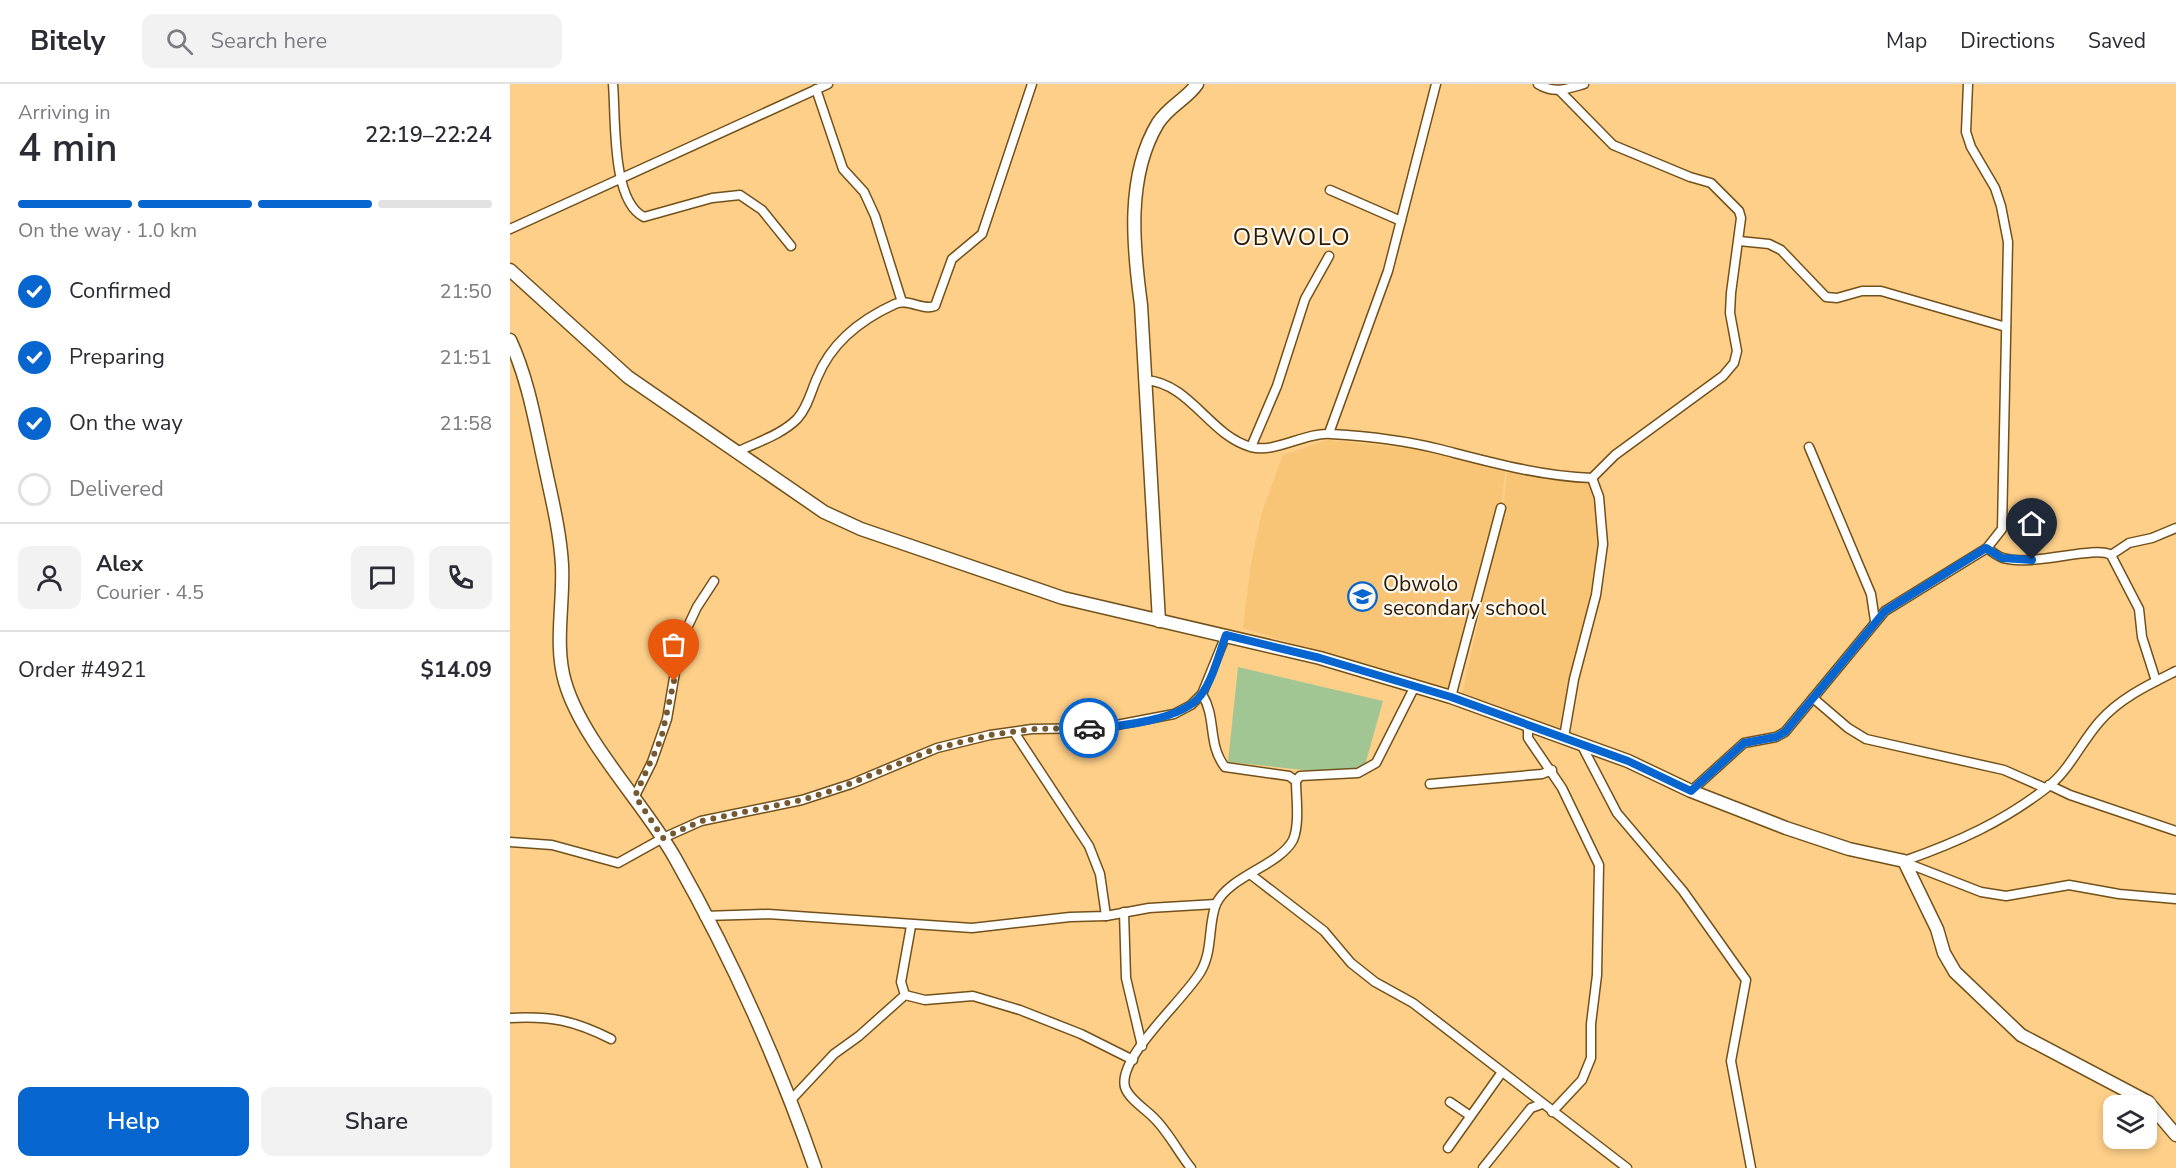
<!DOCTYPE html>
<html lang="en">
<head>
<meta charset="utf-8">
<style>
	:root { --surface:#fff; --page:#f2f2f3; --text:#2b2b33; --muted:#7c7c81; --line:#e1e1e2; --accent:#0665ce }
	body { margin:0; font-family:"Nunito Sans",sans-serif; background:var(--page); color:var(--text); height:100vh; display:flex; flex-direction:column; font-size:22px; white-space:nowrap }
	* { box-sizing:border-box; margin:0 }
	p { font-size:20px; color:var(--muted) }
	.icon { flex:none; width:33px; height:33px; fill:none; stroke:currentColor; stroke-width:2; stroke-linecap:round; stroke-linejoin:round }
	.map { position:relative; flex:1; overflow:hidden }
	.sheet { display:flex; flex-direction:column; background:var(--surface); width:510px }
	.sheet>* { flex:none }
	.buttons { position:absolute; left:1593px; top:1011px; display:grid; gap:12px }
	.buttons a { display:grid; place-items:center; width:54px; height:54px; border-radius:12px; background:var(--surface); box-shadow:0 3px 9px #0003; font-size:30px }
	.pin { position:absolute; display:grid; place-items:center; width:51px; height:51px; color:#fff; margin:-62px -26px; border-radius:50% 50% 50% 0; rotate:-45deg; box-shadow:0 0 6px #0007 }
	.pin .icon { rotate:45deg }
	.courier { position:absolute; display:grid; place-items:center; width:60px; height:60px; margin:-30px; border:4px solid #0665ce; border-radius:50%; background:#fff; color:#222; box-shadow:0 2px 8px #0007 }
	.overview em { font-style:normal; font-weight:600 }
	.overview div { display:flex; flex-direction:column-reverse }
	.overview { display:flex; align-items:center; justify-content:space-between; height:102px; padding:0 18px }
	h1 { font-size:39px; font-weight:600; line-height:45px }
	.bar { display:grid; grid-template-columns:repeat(4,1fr); gap:9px 6px; align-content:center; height:72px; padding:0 18px }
	.bar i { height:8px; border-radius:4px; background:var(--line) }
	.bar .on { background:var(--accent) }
	.bar p { grid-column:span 4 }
	.line { display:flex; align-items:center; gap:15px; padding:0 18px; border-top:2px solid var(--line) }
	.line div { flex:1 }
	.round { display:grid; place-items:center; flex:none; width:63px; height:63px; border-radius:12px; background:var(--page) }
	ol { padding:0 18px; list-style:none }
	li { display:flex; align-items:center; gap:18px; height:66px }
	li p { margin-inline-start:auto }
	li .icon { padding:6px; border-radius:50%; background:var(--accent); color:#fff; stroke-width:4 }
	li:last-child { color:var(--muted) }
	li i { width:33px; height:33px; border:3px solid var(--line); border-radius:50% }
	.button { display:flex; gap:12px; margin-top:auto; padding:12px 18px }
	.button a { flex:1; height:69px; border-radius:12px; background:var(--accent); color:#fff; font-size:24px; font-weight:600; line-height:69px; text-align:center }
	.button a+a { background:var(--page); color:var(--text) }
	header { display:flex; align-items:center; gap:36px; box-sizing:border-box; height:84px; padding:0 30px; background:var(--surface); border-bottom:2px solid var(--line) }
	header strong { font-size:28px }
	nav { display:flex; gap:33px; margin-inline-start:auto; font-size:21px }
	.search { width:420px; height:54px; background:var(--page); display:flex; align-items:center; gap:15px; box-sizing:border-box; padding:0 21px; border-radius:12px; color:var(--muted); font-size:22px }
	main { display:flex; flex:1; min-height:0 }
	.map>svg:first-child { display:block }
	.built { fill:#f8c475 }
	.green { fill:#a2c693 }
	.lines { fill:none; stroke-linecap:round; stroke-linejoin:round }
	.street-casing { stroke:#72511a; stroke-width:11 }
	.secondary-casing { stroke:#72511a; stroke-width:15 }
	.street { stroke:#fff; stroke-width:8 }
	.secondary { stroke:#fff; stroke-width:12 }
	.done { stroke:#755930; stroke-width:6; stroke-dasharray:0 10.8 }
	.route { stroke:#0665ce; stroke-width:8 }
	.labels { text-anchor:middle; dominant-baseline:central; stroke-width:4.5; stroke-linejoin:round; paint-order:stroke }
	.poi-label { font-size:21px; fill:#2b1a00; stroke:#fcf8f1; text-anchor:start }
	.quarter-label { font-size:24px; letter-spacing:1.5px; fill:#2b1a00; stroke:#fcf8f1 }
</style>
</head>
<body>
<header>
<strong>Bitely</strong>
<div class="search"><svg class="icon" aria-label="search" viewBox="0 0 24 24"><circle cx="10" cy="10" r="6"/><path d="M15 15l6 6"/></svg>Search here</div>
<nav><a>Map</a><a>Directions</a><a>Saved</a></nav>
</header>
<main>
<section class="sheet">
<div class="overview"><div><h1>4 min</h1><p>Arriving in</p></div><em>22:19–22:24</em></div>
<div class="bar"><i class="on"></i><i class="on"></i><i class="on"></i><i></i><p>On the way · 1.0 km</p></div>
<ol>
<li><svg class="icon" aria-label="check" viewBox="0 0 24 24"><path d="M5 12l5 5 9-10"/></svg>Confirmed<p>21:50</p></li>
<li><svg class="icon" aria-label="check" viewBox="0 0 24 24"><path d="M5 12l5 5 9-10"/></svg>Preparing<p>21:51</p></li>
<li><svg class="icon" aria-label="check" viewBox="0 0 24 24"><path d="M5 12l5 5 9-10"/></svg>On the way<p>21:58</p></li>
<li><i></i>Delivered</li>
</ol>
<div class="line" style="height:108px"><a class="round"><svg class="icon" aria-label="person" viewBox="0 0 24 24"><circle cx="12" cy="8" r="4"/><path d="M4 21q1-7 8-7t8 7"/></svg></a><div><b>Alex</b><p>Courier · 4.5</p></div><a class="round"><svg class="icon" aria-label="chat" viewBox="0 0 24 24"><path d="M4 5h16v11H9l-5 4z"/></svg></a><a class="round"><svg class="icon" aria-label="phone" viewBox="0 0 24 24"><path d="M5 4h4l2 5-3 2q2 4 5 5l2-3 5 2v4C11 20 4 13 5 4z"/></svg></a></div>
<div class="line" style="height:78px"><div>Order #4921</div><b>$14.09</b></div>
<div class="button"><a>Help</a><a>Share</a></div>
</section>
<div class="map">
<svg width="1666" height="1084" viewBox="0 0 1666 1084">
	<rect width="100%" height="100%" fill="#fecf88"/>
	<!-- built -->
	<g class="built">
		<path d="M818,356L911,366L995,387L992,417L940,609L733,544L741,479L752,428L773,371Z"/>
		<path d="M1005,388L1080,397L1086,410L1091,459L1084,510L1053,650L952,612L994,417L997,389Z"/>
	</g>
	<!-- green -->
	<path class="green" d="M728,583L873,617L852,692L718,678Z"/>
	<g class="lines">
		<defs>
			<g id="street">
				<path d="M103,0C106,34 101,117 134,133L202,114L230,111L252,126L281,162"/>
				<path d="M1028,0C1044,10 1057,5 1074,0"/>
				<path d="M306,5L333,85L354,108L365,132L392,218"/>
				<path d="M820,106L891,137"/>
				<path d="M0,145L318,0"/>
				<path d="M1229,157L1259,160L1271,166L1316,213L1327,214L1352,207H1371L1496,243"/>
				<path d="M636,296C681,300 699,351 741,363C764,370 795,348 821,350C855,352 897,357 929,365C980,378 1029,392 1082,394L1105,371L1213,292L1224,279L1227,267L1220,229L1221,209L1231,134L1229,127L1201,99L1180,93L1103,61L1050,7"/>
				<path d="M819,349L878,187L926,0"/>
				<path d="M741,363L767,302L795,215L819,172"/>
				<path d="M1299,363L1361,510L1365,537"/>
				<path d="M227,368C247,358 271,351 287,335C298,323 301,307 307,294C321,259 352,235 385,220C398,214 413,227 425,222L442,175L472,150L522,0"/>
				<path d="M1477,464C1482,468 1487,472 1493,474C1522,483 1585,461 1601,471L1629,525L1632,553L1646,597"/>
				<path d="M1601,471L1619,459L1642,454L1666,444"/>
				<path d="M692,610C707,634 697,660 715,683L779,692L786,697"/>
				<path d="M941,613L991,424"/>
				<path d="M1303,614L1338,644L1356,655L1494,686L1535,704"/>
				<path d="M1018,640V654L1052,704L1089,781L1087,891L1081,940V974L1072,996L1042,1028"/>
				<path d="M504,648L579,762L590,790L596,832"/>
				<path d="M1054,653L1064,595L1086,511L1093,460L1089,413L1082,394"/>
				<path d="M1071,660L1107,729L1173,807L1236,896L1221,977L1241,1084"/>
				<path d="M920,700L1032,690L1042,686"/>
				<path d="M1539,701L1560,711L1666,747"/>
				<path d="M1181,707L1234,659L1266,653L1275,648L1375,527L1477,464L1492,445L1498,158L1491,122L1485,104L1461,63L1456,48L1458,0"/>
				<path d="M125,712L142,678L157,635L170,559L187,523L204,497"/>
				<path d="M0,758L42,761L108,779L153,754L191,737L292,716L341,700L427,664L480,651L522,645L591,644L664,630L681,621L692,610L716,551"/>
				<path d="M1394,777C1448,758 1493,738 1539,702C1560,685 1572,657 1590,637C1610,614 1640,600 1666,587"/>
				<path d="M1394,778L1471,808L1496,812L1559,801L1609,810L1666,815"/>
				<path d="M740,790L814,847L841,879L865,898L903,919L1117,1084"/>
				<path d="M614,828L616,894L632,962"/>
				<path d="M194,832L258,830L462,844L560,833L596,832L639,824L706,820"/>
				<path d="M395,911L391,898L401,842"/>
				<path d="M0,934C41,932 63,936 101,955"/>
				<path d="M280,1017L324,970L349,952L395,911L415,916L463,912L510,926L571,950L623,976"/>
				<path d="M940,1018L959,1031"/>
				<path d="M938,1064L992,988"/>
				<path d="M681,1084C668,1068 658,1047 643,1033C635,1025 618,1014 615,1003C607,973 677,913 691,887C703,866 698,840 706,820C719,792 769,782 783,756C790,740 786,713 786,697L790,692L848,689L866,679L905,602"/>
				<path d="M973,1084L1021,1024L1032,1020"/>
			</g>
			<g id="secondary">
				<path d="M0,186L118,293L314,428L351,445L553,514L810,574L941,613L1118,677L1181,707L1276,744L1339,765L1394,777L1427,845L1434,869L1445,888L1511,951L1638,1018L1666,1051"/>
				<path d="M0,256C18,295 25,337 34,378C41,412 50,446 52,481C54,519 44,561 55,598C72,657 134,719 165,774C221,873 268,977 305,1084"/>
				<path d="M649,537L631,221C623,162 616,92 648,39C660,21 677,15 687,0"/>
			</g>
		</defs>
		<!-- street casing -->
		<use href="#street" class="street-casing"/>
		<!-- secondary casing -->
		<use href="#secondary" class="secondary-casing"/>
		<!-- street -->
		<use href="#street" class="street"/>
		<!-- secondary -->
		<use href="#secondary" class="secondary"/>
	</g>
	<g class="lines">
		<!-- done -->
		<path class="done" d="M164,597L151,655L125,712L153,754L191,737L292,716L327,705L427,664L480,651L522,645L579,644"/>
		<!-- route -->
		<path class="route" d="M579,644C608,643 673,636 691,611C703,595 709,570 716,551L810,574L941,613L1118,677L1181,707L1234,659L1266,653L1275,648L1375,527L1476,464L1492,474L1522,476"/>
	</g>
	<!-- icons -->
	<defs>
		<symbol id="school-ring" viewBox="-11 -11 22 22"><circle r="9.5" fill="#fcf8f1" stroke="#0665ce" stroke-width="1.5"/><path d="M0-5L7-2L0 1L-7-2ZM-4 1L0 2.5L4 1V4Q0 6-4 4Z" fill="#0665ce"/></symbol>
	</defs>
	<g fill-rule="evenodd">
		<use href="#school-ring" x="836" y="496" width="33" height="33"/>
	</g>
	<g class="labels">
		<!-- poi labels -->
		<g class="poi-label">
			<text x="873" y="500">Obwolo<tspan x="873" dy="24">secondary school</tspan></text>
		</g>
		<!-- quarter labels -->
		<g class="quarter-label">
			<text x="782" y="153">OBWOLO</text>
		</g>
	</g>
</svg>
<div class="buttons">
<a><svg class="icon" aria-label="layers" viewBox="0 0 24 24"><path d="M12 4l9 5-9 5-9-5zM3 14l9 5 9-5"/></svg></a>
</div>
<div class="pin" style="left:164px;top:597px;background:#ea580c"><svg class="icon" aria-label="bag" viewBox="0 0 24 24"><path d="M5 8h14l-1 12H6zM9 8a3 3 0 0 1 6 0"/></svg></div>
<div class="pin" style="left:1522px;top:476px;background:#1f2937"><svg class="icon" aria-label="home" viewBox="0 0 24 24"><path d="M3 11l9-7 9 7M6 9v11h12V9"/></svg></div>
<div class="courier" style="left:579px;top:644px"><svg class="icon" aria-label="car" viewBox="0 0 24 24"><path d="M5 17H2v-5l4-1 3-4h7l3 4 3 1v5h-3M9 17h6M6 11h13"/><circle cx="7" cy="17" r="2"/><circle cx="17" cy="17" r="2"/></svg></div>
</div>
</main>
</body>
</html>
